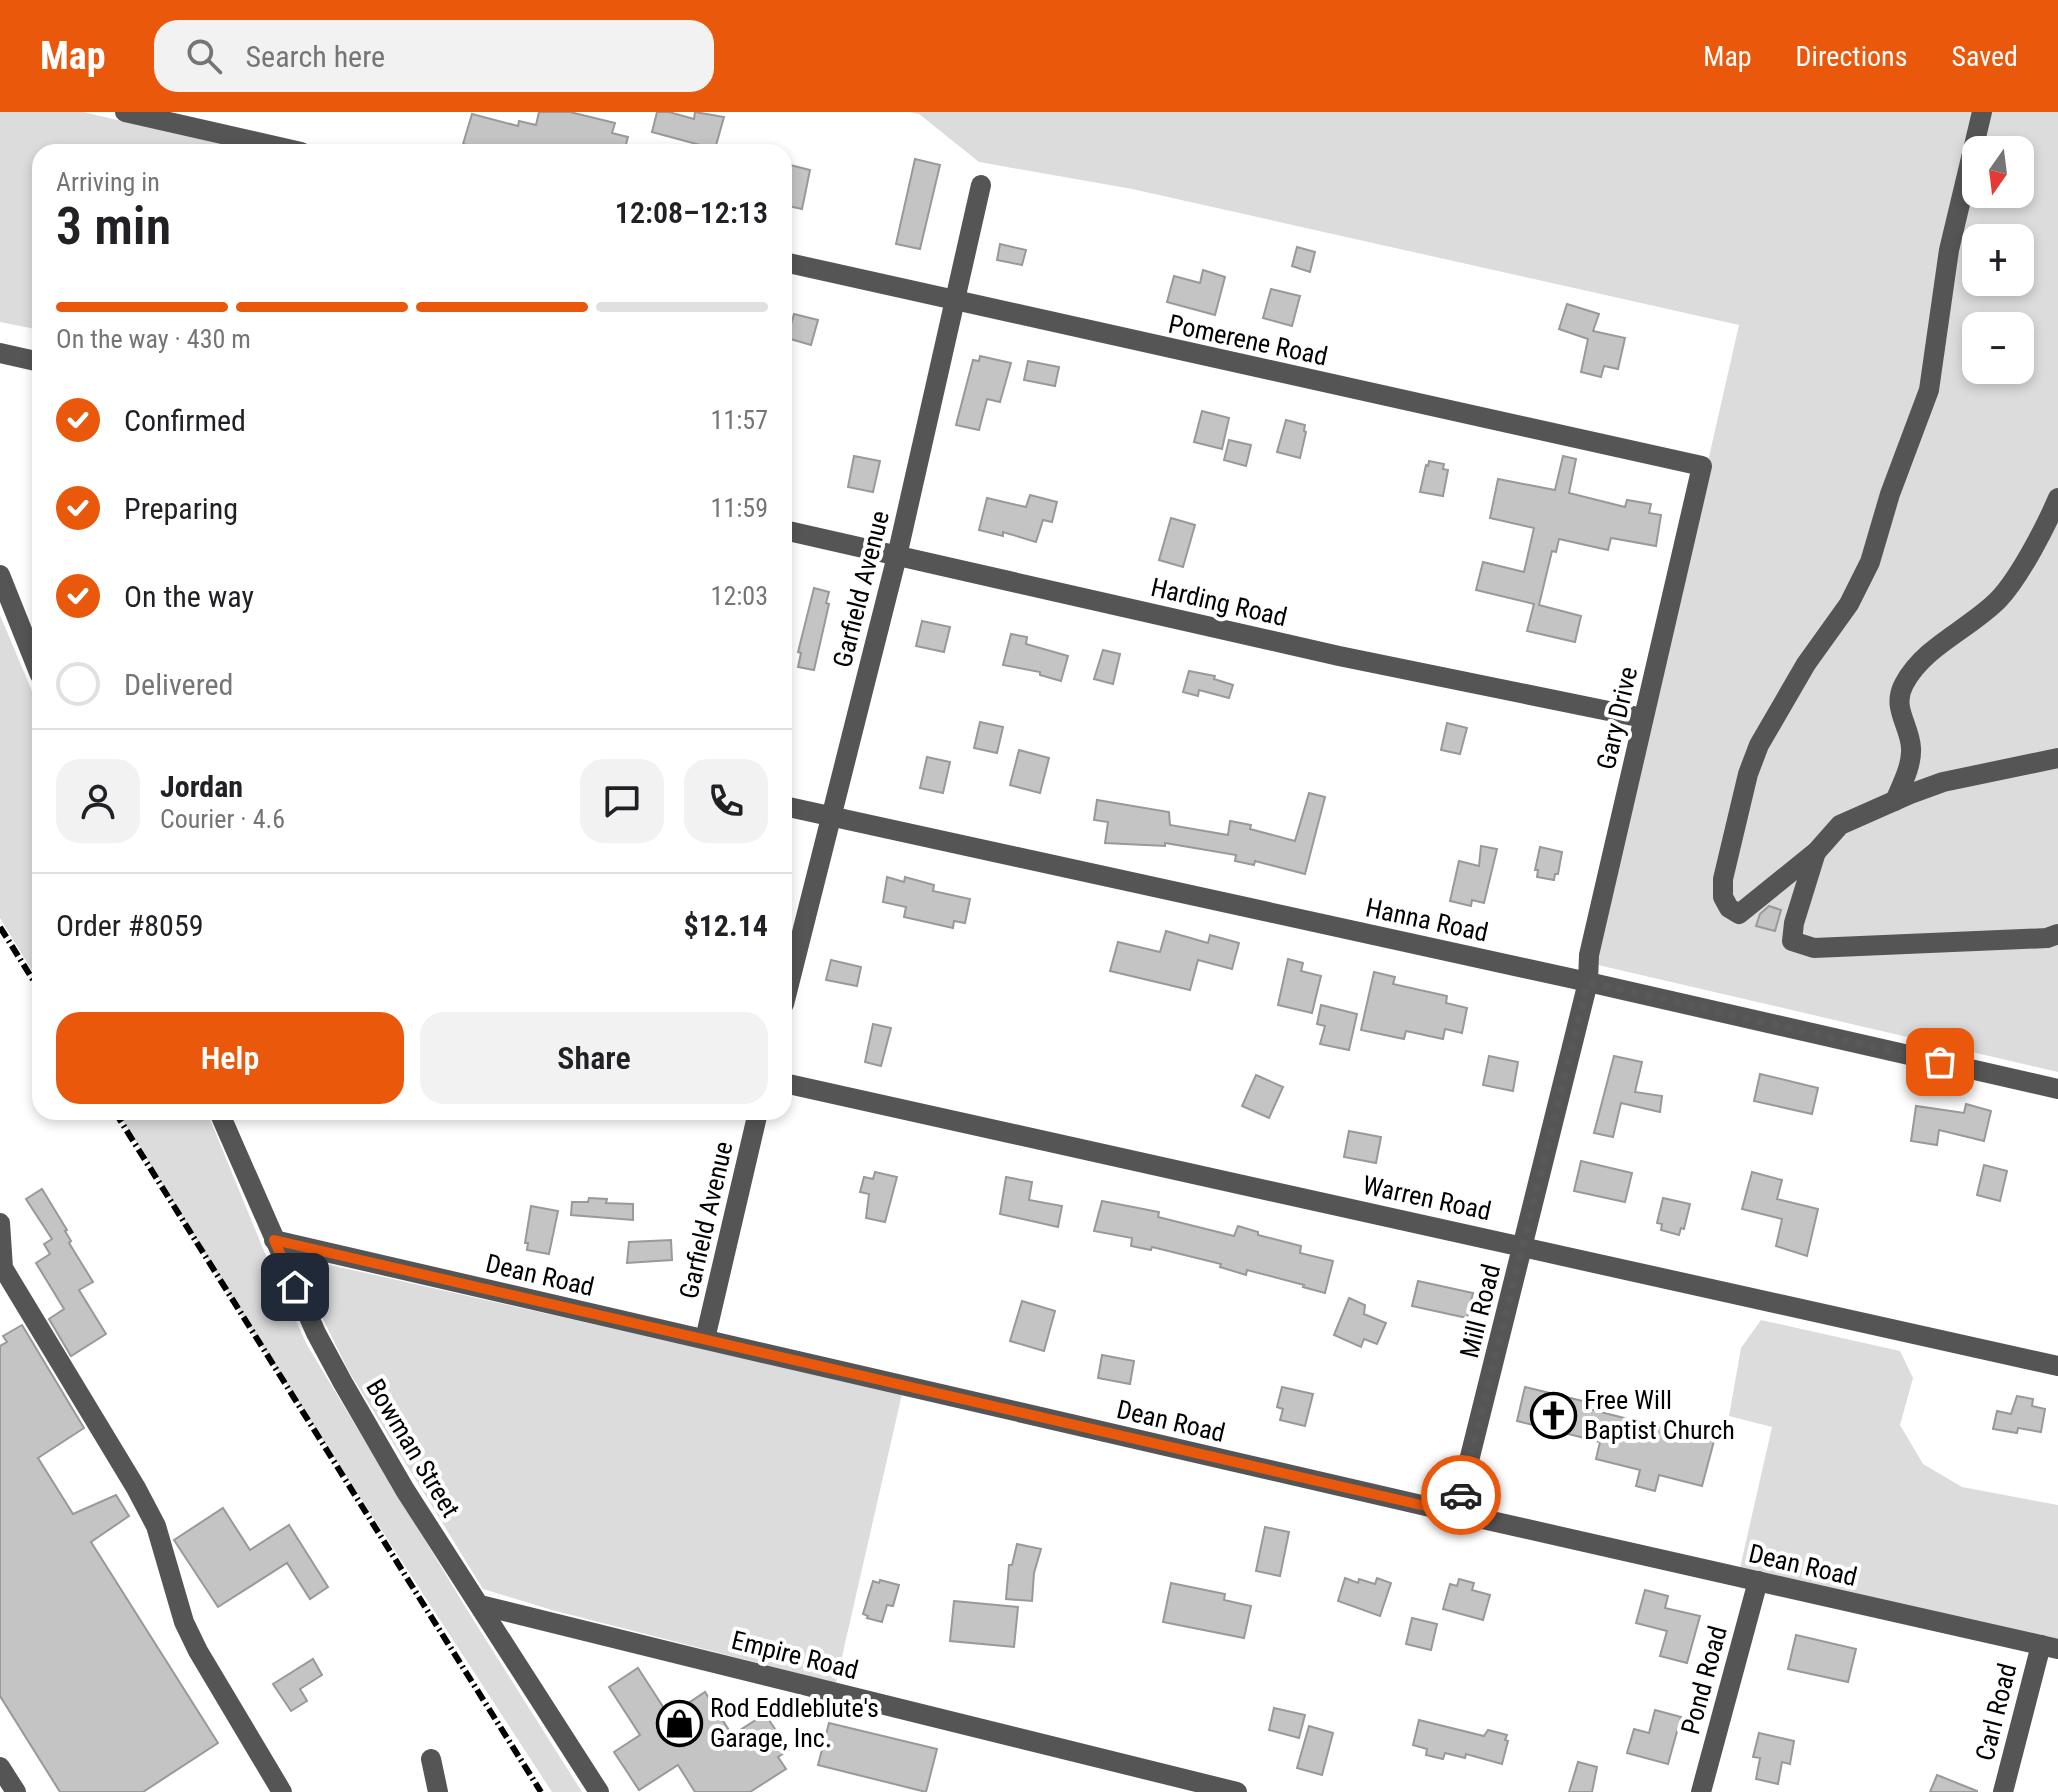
<!DOCTYPE html>
<html lang="en">
<head>
<meta charset="utf-8">
<style>
	:root { --surface:#fff; --page:#f2f2f2; --text:#202124; --muted:#757577; --line:#e0e0e0; --accent:#ea580c }
	body { margin:0; font-family:"Roboto Condensed",sans-serif; background:var(--page); color:var(--text); height:100vh; display:flex; flex-direction:column; font-size:30px; white-space:nowrap }
	* { box-sizing:border-box; margin:0 }
	p { font-size:26px; color:var(--muted) }
	.icon { flex:none; width:44px; height:44px; fill:none; stroke:currentColor; stroke-width:2; stroke-linecap:round; stroke-linejoin:round }
	.map { position:relative; flex:1; overflow:hidden }
	.panel { position:absolute; left:32px; top:32px; width:760px; height:976px; display:flex; flex-direction:column; background:var(--surface); border-radius:24px; box-shadow:0 4px 12px #0003 }
	.panel>* { flex:none }
	.needle { width:52px; rotate:194deg }
	.fabs { position:absolute; left:1962px; top:24px; display:grid; gap:16px }
	.fabs a { display:grid; place-items:center; width:72px; height:72px; border-radius:16px; background:var(--surface); box-shadow:0 4px 12px #0003; font-size:40px }
	.pin { position:absolute; display:grid; place-items:center; width:68px; height:68px; color:#fff; margin:-34px; border-radius:16px; box-shadow:0 4px 12px #0006 }
	.courier { position:absolute; display:grid; place-items:center; width:80px; height:80px; margin:-40px; border:6px solid #ea580c; border-radius:50%; background:#fff; color:#222; box-shadow:0 2px 10px #0007 }
	.head em { font-style:normal; font-weight:600 }
	.head div { display:flex; flex-direction:column-reverse }
	.head { display:flex; align-items:center; justify-content:space-between; height:136px; padding:0 24px }
	h1 { font-size:52px; font-weight:600; line-height:60px }
	.bar { display:grid; grid-template-columns:repeat(4,1fr); gap:12px 8px; align-content:center; height:96px; padding:0 24px }
	.bar i { height:10px; border-radius:6px; background:var(--line) }
	.bar .selected { background:var(--accent) }
	.bar p { grid-column:span 4 }
	.line { display:flex; align-items:center; gap:20px; padding:0 24px; border-top:2px solid var(--line) }
	.line div { flex:1 }
	.round { display:grid; place-items:center; flex:none; width:84px; height:84px; border-radius:24px; background:var(--page) }
	ol { padding:0 24px; list-style:none }
	li { display:flex; align-items:center; gap:24px; height:88px }
	li p { margin-inline-start:auto }
	li .icon { padding:8px; border-radius:50%; background:var(--accent); color:#fff; stroke-width:4 }
	li:last-child { color:var(--muted) }
	li i { width:44px; height:44px; border:4px solid var(--line); border-radius:50% }
	.action { display:flex; gap:16px; margin-top:auto; padding:16px 24px }
	.action a { flex:1; height:92px; border-radius:24px; background:var(--accent); color:#fff; font-size:32px; font-weight:600; line-height:92px; text-align:center }
	.action a+a { background:var(--page); color:var(--text) }
	header { display:flex; align-items:center; gap:48px; box-sizing:border-box; height:112px; padding:0 40px; background:var(--accent); color:#fff }
	header strong { font-size:38px }
	nav { display:flex; gap:44px; margin-inline-start:auto; font-size:28px }
	.search { width:560px; height:72px; background:var(--page); display:flex; align-items:center; gap:20px; box-sizing:border-box; padding:0 28px; border-radius:24px; color:var(--muted); font-size:30px }
	.map>svg:first-child { display:block }
	.green { fill:#dcdcdc; fill-rule:evenodd }
	.building { fill:#c4c4c4; stroke:#999; stroke-width:2 }
	.lines { fill:none; stroke-linecap:round; stroke-linejoin:round }
	.minor { stroke:#555; stroke-width:20 }
	.rail { stroke:#000; stroke-width:6; stroke-dasharray:12 4 2 4; stroke-linecap:butt }
	.done { stroke:#595959; stroke-width:8; stroke-dasharray:0 14.4 }
	.route { stroke:#ea580c; stroke-width:10 }
	.labels { text-anchor:middle; dominant-baseline:central; stroke-width:8; stroke-linejoin:round; paint-order:stroke }
	.street-label { font-size:26px; fill:#000; stroke:#fff }
	.poi-label { font-size:26px; fill:#000; stroke:#fff; text-anchor:start }
</style>
</head>
<body>
<header>
<strong>Map</strong>
<div class="search"><svg class="icon" aria-label="search" viewBox="0 0 24 24"><circle cx="10" cy="10" r="6"/><path d="M15 15l6 6"/></svg>Search here</div>
<nav><a>Map</a><a>Directions</a><a>Saved</a></nav>
</header>
<div class="map">
<svg width="2058" height="1680" viewBox="0 0 2058 1680">
	<rect width="100%" height="100%" fill="#fff"/>
	<!-- green -->
	<g class="green">
		<path d="M0,0H83L255,40H40V218L0,210Z"/>
		<path d="M910,0H2058V960L1598,853L1596,841L1739,213L1132,77L979,50L919,2ZM1976,38H2020V82H1976ZM1976,126H2020V170H1976ZM1976,214H2020V258H1976Z"/>
		<path d="M0,503L40,598V872L0,806Z"/>
		<path d="M118,1000H207L264,1139L307,1233L469,1501L582,1680H552L246,1210Z"/>
		<path d="M317,1150L902,1282L836,1571L552,1498L483,1477L348,1258L307,1174L308,1161Z"/>
		<path d="M1761,1208L1900,1239L1913,1266L1900,1313L1923,1352L1962,1375L2058,1393V1528L1740,1456L1772,1315L1729,1304L1741,1236Z"/>
	</g>
	<!-- building -->
	<g class="building">
		<path d="M539,0H570L615,11L612,21L628,25L624,40H467L468,33L463,32L472,2L518,14L519,9L536,13Z"/>
		<path d="M657,0H669L694,7L695,0L724,5L715,37L652,20Z"/>
		<path d="M915,47L940,53L920,137L896,132Z"/>
		<path d="M786,52L810,58L802,97L784,93Z"/>
		<path d="M1000,132L1026,138L1022,153L997,148Z"/>
		<path d="M1297,135L1315,140L1310,160L1292,154Z"/>
		<path d="M1203,158L1225,165L1215,203L1167,190L1174,164L1200,171Z"/>
		<path d="M1271,177L1300,184L1292,214L1263,206Z"/>
		<path d="M1567,192L1599,202L1593,219L1625,226L1618,257L1604,254L1601,265L1581,260L1588,227L1559,217Z"/>
		<path d="M794,202L818,208L811,233L787,226Z"/>
		<path d="M980,244L1011,251L1000,290L987,287L979,318L956,313L973,248L979,249Z"/>
		<path d="M1028,249L1059,255L1055,274L1024,268Z"/>
		<path d="M1202,299L1229,306L1222,337L1194,330Z"/>
		<path d="M1286,308L1305,313L1304,319L1306,320L1300,346L1277,340Z"/>
		<path d="M1229,328L1251,333L1246,354L1224,348Z"/>
		<path d="M854,344L880,349L873,380L848,375Z"/>
		<path d="M1563,344L1576,347L1569,381L1625,395L1627,388L1651,392L1649,401L1661,403L1656,434L1611,426L1608,438L1559,427L1556,440L1552,439L1539,493L1581,504L1575,530L1527,519L1534,492L1476,478L1483,450L1524,460L1534,416L1490,406L1498,367L1555,378Z"/>
		<path d="M1429,349L1444,352L1443,357L1448,358L1443,384L1420,380L1426,353L1428,354Z"/>
		<path d="M1030,383L1057,390L1052,410L1043,408L1036,430L1003,420V424L979,418L987,386L1026,395Z"/>
		<path d="M1171,406L1195,413L1183,455L1159,448Z"/>
		<path d="M814,476L829,480L826,491L829,492L814,558L798,555L801,541L798,540Z"/>
		<path d="M922,509L950,515L944,540L916,534Z"/>
		<path d="M1011,522L1027,525L1026,532L1068,544L1061,569L1040,563V560L1003,553Z"/>
		<path d="M1103,538L1120,542L1113,572L1094,567Z"/>
		<path d="M1189,559L1215,564L1214,567L1233,573L1229,586L1199,578L1198,584L1183,580Z"/>
		<path d="M980,610L1003,615L997,641L974,636Z"/>
		<path d="M1447,611L1467,616L1460,642L1441,638Z"/>
		<path d="M1019,638L1049,646L1040,681L1010,673Z"/>
		<path d="M927,645L950,650L943,681L920,676Z"/>
		<path d="M1309,681L1325,685L1305,762L1255,749L1254,753L1235,749L1236,743L1165,731V734L1105,731L1108,710L1094,708L1097,688L1169,700L1170,713L1228,723L1230,709L1251,713L1250,717L1295,729Z"/>
		<path d="M1481,734L1497,737L1484,791L1472,788L1471,794L1450,789L1459,749L1479,754Z"/>
		<path d="M1540,735L1562,740L1558,762H1555L1554,768L1537,765L1538,758H1535Z"/>
		<path d="M887,765L904,770L905,765L934,773L933,779L970,787L965,811L954,809L953,816L904,805L906,795L883,790Z"/>
		<path d="M1769,794L1781,798L1775,819L1756,814L1760,802Z"/>
		<path d="M1166,819L1208,831L1210,823L1239,831L1232,857L1198,848L1190,878L1110,859L1118,830L1160,840Z"/>
		<path d="M1288,847L1303,851L1301,859L1321,864L1312,901L1278,893Z"/>
		<path d="M831,848L861,855L857,874L826,868Z"/>
		<path d="M1374,860L1395,865L1393,872L1447,884L1446,891L1467,896L1462,921L1445,917L1443,927L1406,919L1404,927L1361,918Z"/>
		<path d="M1321,893L1357,902L1349,938L1320,932L1325,914L1317,912Z"/>
		<path d="M873,912L891,916L881,954L865,950Z"/>
		<path d="M1489,944L1518,950L1513,979L1483,973Z"/>
		<path d="M1614,944L1642,950L1635,980L1662,984L1660,1000L1621,991L1613,1025L1594,1021Z"/>
		<path d="M1760,962L1818,976L1812,1002L1754,989Z"/>
		<path d="M1256,963L1283,975L1269,1006L1242,994Z"/>
		<path d="M1966,992L1991,999L1984,1029L1939,1018L1937,1033L1911,1029L1916,994L1964,1001Z"/>
		<path d="M1349,1019L1381,1025L1376,1051L1344,1045Z"/>
		<path d="M1581,1049L1632,1061L1625,1090L1574,1079Z"/>
		<path d="M1984,1053L2007,1059L2000,1089L1977,1083Z"/>
		<path d="M875,1060L897,1065L885,1110L866,1106L869,1082L860,1080L864,1065L873,1067Z"/>
		<path d="M1752,1060L1782,1068L1777,1087L1818,1097L1807,1144L1776,1134L1782,1107L1742,1097Z"/>
		<path d="M1006,1065L1032,1070L1029,1088L1062,1094L1058,1115L1000,1102Z"/>
		<path d="M42,1077L67,1118L65,1119L71,1129L69,1131L93,1170L79,1178L106,1222L71,1244L49,1207L64,1197L36,1151L50,1142L44,1132L52,1127L26,1087Z"/>
		<path d="M589,1086L607,1087L606,1091L633,1092V1108L571,1103L572,1090H588Z"/>
		<path d="M1663,1086L1690,1092L1684,1117L1681,1116L1679,1123L1661,1118L1662,1112L1657,1111Z"/>
		<path d="M1102,1089L1159,1100L1158,1105L1234,1124L1238,1114L1258,1120V1123L1301,1134L1300,1141L1333,1149L1325,1181L1303,1175L1304,1173L1247,1158L1246,1163L1220,1155L1221,1152L1152,1135L1151,1138L1131,1134L1132,1126L1094,1119Z"/>
		<path d="M531,1094L558,1099L549,1142L527,1138L528,1131H525Z"/>
		<path d="M671,1128L672,1148L627,1151L629,1130Z"/>
		<path d="M1418,1169L1473,1181L1467,1206L1412,1194Z"/>
		<path d="M1349,1186L1365,1193L1364,1202L1386,1211L1377,1232L1364,1227L1361,1235L1334,1223Z"/>
		<path d="M1022,1189L1055,1199L1044,1239L1010,1229Z"/>
		<path d="M22,1213L84,1316L38,1346L73,1402L116,1383L129,1404L91,1430L218,1631L143,1680H60L0,1584V1234L7,1230L3,1224Z"/>
		<path d="M1102,1243L1134,1249L1130,1272L1098,1266Z"/>
		<path d="M1282,1275L1313,1282L1305,1314L1280,1308L1283,1297L1277,1295Z"/>
		<path d="M1525,1275L1591,1291L1589,1297L1714,1329L1702,1374L1659,1363L1655,1379L1636,1374L1640,1358L1596,1347L1600,1330L1517,1309Z"/>
		<path d="M2017,1284L2033,1287L2032,1294L2045,1297L2041,1320L2018,1316L2017,1321L1993,1317L1997,1299L2011,1302Z"/>
		<path d="M223,1396L250,1438L289,1413L328,1475L310,1487L287,1451L218,1495L174,1428Z"/>
		<path d="M1265,1415L1289,1420L1280,1464L1256,1459Z"/>
		<path d="M1017,1432L1041,1437L1034,1461L1032,1489L1006,1487L1009,1453H1012Z"/>
		<path d="M1345,1466L1358,1471L1359,1467L1375,1472L1377,1466L1391,1471L1380,1504L1338,1489Z"/>
		<path d="M1459,1467L1474,1471L1472,1478L1490,1483L1483,1508L1443,1497L1450,1472L1457,1474Z"/>
		<path d="M880,1468L899,1473L893,1494L887,1493L882,1510L867,1506L868,1504L863,1502L873,1469L879,1471Z"/>
		<path d="M1171,1471L1225,1482L1224,1488L1251,1494L1244,1526L1163,1510Z"/>
		<path d="M1645,1478L1668,1484L1665,1496L1700,1504L1687,1551L1660,1544L1667,1519L1636,1511Z"/>
		<path d="M954,1489L1018,1495L1014,1535L950,1529Z"/>
		<path d="M1412,1506L1437,1512L1431,1538L1406,1532Z"/>
		<path d="M1796,1523L1856,1537L1848,1570L1788,1557Z"/>
		<path d="M313,1547L322,1563L300,1577L307,1589L291,1599L273,1572Z"/>
		<path d="M638,1556L669,1604L705,1580L732,1623L765,1602L789,1638L778,1645L786,1657L750,1680H695L678,1653L639,1678L614,1640L640,1623L609,1575Z"/>
		<path d="M1274,1596L1305,1603L1299,1626L1269,1618Z"/>
		<path d="M1655,1598L1681,1605L1668,1652L1627,1641L1634,1617L1649,1621Z"/>
		<path d="M1419,1608L1484,1624L1488,1618L1507,1623L1505,1628L1508,1629L1502,1652L1466,1642L1465,1646L1445,1641L1443,1647L1426,1643L1427,1637L1413,1633Z"/>
		<path d="M829,1611L937,1637L926,1680L818,1653Z"/>
		<path d="M1309,1614L1333,1621L1322,1663L1297,1656Z"/>
		<path d="M1759,1621L1794,1629L1790,1652L1782,1650L1778,1672L1756,1667L1760,1646L1753,1645Z"/>
		<path d="M1578,1650L1597,1655L1592,1680H1569Z"/>
		<path d="M1937,1663L1977,1679V1680H1930Z"/>
	</g>
	<g class="lines">
		<!-- minor -->
		<g class="minor">
			<path d="M125,0L301,40"/>
			<path d="M1982,0L1949,138L1929,278L1890,382L1870,450L1849,492L1806,552L1759,633L1748,662L1723,767V785L1729,796L1739,802L1817,739L1840,713L1910,682L1943,670L2058,646"/>
			<path d="M784,150L1702,354L1589,843L1588,870L1456,1401"/>
			<path d="M0,241L40,250"/>
			<path d="M784,418L1339,544L1643,606"/>
			<path d="M0,463L40,563"/>
			<path d="M1895,689C1902,672 1912,654 1911,636C1910,613 1891,596 1904,572C1924,534 1970,517 1999,487C2020,465 2046,414 2058,386"/>
			<path d="M784,694L1588,870L2058,977"/>
			<path d="M1816,740L1794,811L1792,829L1814,836L2047,826L2058,822"/>
			<path d="M784,892L897,444L981,73"/>
			<path d="M784,971L2058,1254"/>
			<path d="M219,1000L316,1221L343,1271L405,1378L599,1680"/>
			<path d="M0,1111L3,1156L136,1376L156,1414L184,1510L198,1539L282,1680"/>
			<path d="M274,1128L1456,1401L2058,1537"/>
			<path d="M705,1227L758,1000"/>
			<path d="M480,1493L1237,1680"/>
			<path d="M431,1647L438,1680"/>
			<path d="M0,1655L16,1680"/>
			<path d="M1701,1680L1758,1469"/>
			<path d="M2003,1680L2041,1533"/>
		</g>
		<!-- rail -->
		<g class="rail">
			<path d="M0,815L40,879"/>
			<path d="M115,1000L541,1680"/>
		</g>
	</g>
	<g class="lines">
		<!-- done -->
		<path class="done" d="M1461,1383L1588,870L1940,950"/>
		<!-- route -->
		<path class="route" d="M295,1175L274,1128L1456,1401L1461,1383"/>
	</g>
	<!-- icons -->
	<defs>
		<symbol id="church-ring" viewBox="-11 -11 22 22"><circle r="9.5" fill="#fff" stroke="#000" stroke-width="1.5"/><path d="M-1.2-6h2.4v3.5h3.3v2.4h-3.3V6h-2.4V-.1h-3.3v-2.4h3.3Z" fill="#000"/></symbol>
		<symbol id="shop-ring" viewBox="-11 -11 22 22"><circle r="9.5" fill="#fff" stroke="#000" stroke-width="1.5"/><path d="M-5-2.5h2.3a2.7 3.5 0 0 1 5.4 0H5L5.5 6h-11ZM-1.5-2.5h3a1.5 2.3 0 0 0-3 0Z" fill="#000"/></symbol>
	</defs>
	<g fill-rule="evenodd">
		<use href="#church-ring" x="1528" y="1278" width="51" height="51"/>
		<use href="#shop-ring" x="654" y="1586" width="51" height="51"/>
	</g>
	<g class="labels">
		<!-- street labels -->
		<g class="street-label">
			<text transform="translate(1248 228) rotate(12)">Pomerene Road</text>
			<text transform="translate(861 477) rotate(-76)">Garfield Avenue</text>
			<text transform="translate(1219 490) rotate(13)">Harding Road</text>
			<text transform="translate(1617 606) rotate(-77)">Gary Drive</text>
			<text transform="translate(1427 808) rotate(12)">Hanna Road</text>
			<text transform="translate(1427 1086) rotate(12)">Warren Road</text>
			<text transform="translate(706 1108) rotate(-77)">Garfield Avenue</text>
			<text transform="translate(540 1163) rotate(13)">Dean Road</text>
			<text transform="translate(1480 1199) rotate(-76)">Mill Road</text>
			<text transform="translate(1171 1309) rotate(13)">Dean Road</text>
			<text transform="translate(413 1336) rotate(59)">Bowman Street</text>
			<text transform="translate(1803 1453) rotate(13)">Dean Road</text>
			<text transform="translate(795 1543) rotate(14)">Empire Road</text>
			<text transform="translate(1704 1568) rotate(-75)">Pond Road</text>
			<text transform="translate(1996 1600) rotate(-76)">Carl Road</text>
		</g>
		<!-- poi labels -->
		<g class="poi-label">
			<text x="1584" y="1288">Free Will<tspan x="1584" dy="30">Baptist Church</tspan></text>
			<text x="710" y="1596">Rod Eddleblute's<tspan x="710" dy="30">Garage, Inc.</tspan></text>
		</g>
	</g>
</svg>
<div class="fabs">
<a><svg class="needle" viewBox="-14 -14 28 28"><path d="M0-13l5 13h-10z" fill="#e53935"/><path d="M0 13l5-13h-10z" fill="#757577"/></svg></a>
<a>+</a>
<a>−</a>
</div>
<div class="pin" style="left:1940px;top:950px;background:#ea580c"><svg class="icon" aria-label="bag" viewBox="0 0 24 24"><path d="M5 8h14l-1 12H6zM9 8a3 3 0 0 1 6 0"/></svg></div>
<div class="pin" style="left:295px;top:1175px;background:#1f2937"><svg class="icon" aria-label="home" viewBox="0 0 24 24"><path d="M3 11l9-7 9 7M6 9v11h12V9"/></svg></div>
<div class="courier" style="left:1461px;top:1383px"><svg class="icon" aria-label="car" viewBox="0 0 24 24"><path d="M5 17H2v-5l4-1 3-4h7l3 4 3 1v5h-3M9 17h6M6 11h13"/><circle cx="7" cy="17" r="2"/><circle cx="17" cy="17" r="2"/></svg></div>
<section class="panel">
<div class="head"><div><h1>3 min</h1><p>Arriving in</p></div><em>12:08–12:13</em></div>
<div class="bar"><i class="selected"></i><i class="selected"></i><i class="selected"></i><i></i><p>On the way · 430 m</p></div>
<ol>
<li><svg class="icon" aria-label="check" viewBox="0 0 24 24"><path d="M5 12l5 5 9-10"/></svg>Confirmed<p>11:57</p></li>
<li><svg class="icon" aria-label="check" viewBox="0 0 24 24"><path d="M5 12l5 5 9-10"/></svg>Preparing<p>11:59</p></li>
<li><svg class="icon" aria-label="check" viewBox="0 0 24 24"><path d="M5 12l5 5 9-10"/></svg>On the way<p>12:03</p></li>
<li><i></i>Delivered</li>
</ol>
<div class="line" style="height:144px"><a class="round"><svg class="icon" aria-label="person" viewBox="0 0 24 24"><circle cx="12" cy="8" r="4"/><path d="M4 21q1-7 8-7t8 7"/></svg></a><div><b>Jordan</b><p>Courier · 4.6</p></div><a class="round"><svg class="icon" aria-label="chat" viewBox="0 0 24 24"><path d="M4 5h16v11H9l-5 4z"/></svg></a><a class="round"><svg class="icon" aria-label="phone" viewBox="0 0 24 24"><path d="M5 4h4l2 5-3 2q2 4 5 5l2-3 5 2v4C11 20 4 13 5 4z"/></svg></a></div>
<div class="line" style="height:104px"><div>Order #8059</div><b>$12.14</b></div>
<div class="action"><a>Help</a><a>Share</a></div>
</section>
</div>
</body>
</html>
